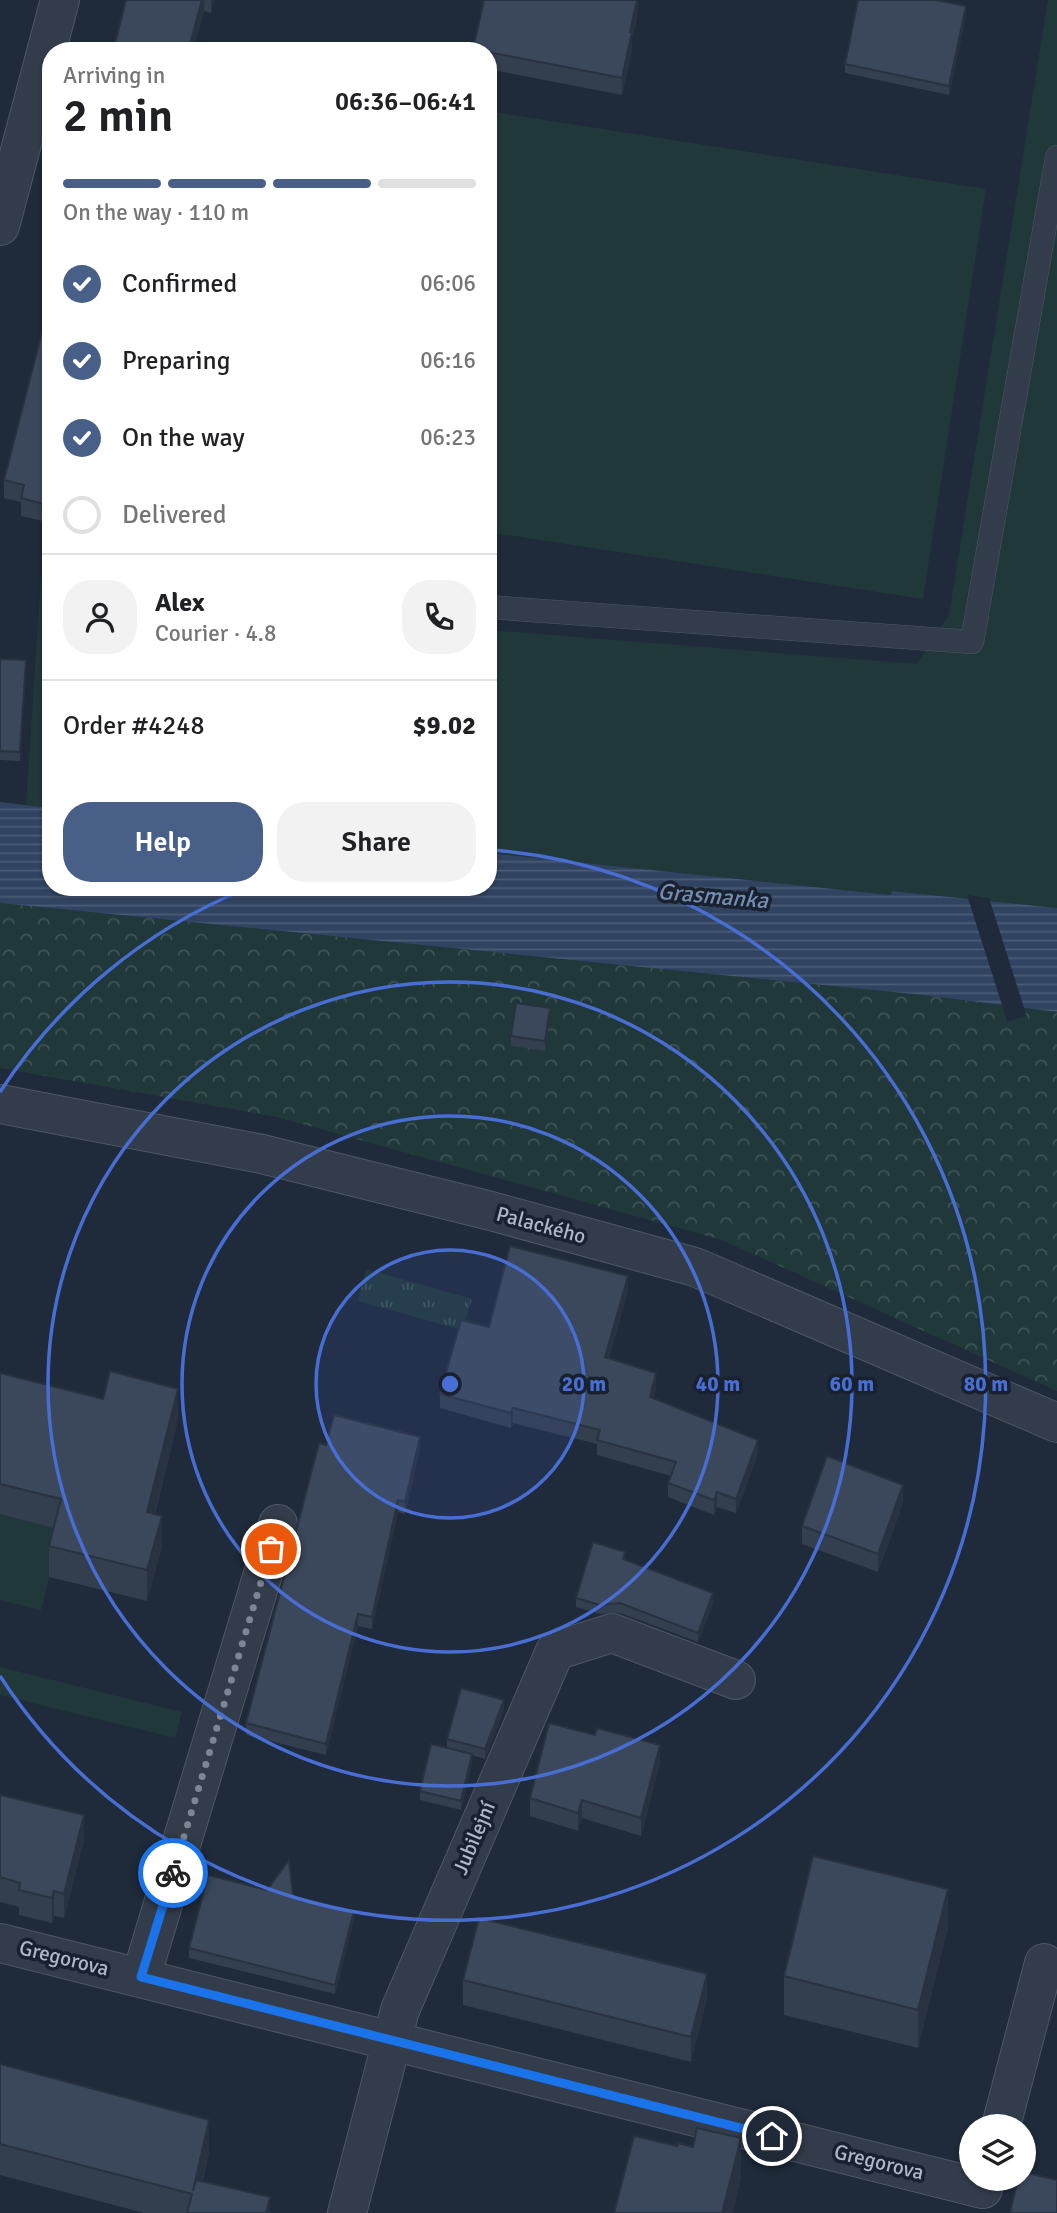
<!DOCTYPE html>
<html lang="en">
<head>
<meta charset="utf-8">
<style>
	:root { --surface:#fff; --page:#f2f2f2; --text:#202124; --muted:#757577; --line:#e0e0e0; --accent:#485f87 }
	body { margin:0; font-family:Signika,sans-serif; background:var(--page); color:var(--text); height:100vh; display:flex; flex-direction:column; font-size:26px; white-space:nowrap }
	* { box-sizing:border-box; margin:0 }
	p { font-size:23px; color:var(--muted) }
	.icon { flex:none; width:38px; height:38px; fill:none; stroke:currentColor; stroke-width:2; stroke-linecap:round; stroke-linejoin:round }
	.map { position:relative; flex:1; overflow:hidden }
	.side { position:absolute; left:42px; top:42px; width:455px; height:854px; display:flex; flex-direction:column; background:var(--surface); border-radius:28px; box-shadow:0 2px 5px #0004 }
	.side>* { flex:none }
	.fabs { position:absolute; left:959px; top:2114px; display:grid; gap:14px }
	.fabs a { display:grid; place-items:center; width:77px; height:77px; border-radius:50%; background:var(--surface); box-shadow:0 2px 5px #0004; font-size:35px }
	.pin { position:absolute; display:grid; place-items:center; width:60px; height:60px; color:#fff; margin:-30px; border:4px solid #fff; border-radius:50%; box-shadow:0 2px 7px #0007 }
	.courier { position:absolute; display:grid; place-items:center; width:70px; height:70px; margin:-35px; border:5px solid #1a73e8; border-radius:50%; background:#fff; color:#222; box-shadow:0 2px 9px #0007 }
	.overview em { font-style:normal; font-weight:600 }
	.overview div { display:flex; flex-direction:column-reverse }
	.overview { display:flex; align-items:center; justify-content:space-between; height:119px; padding:0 21px }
	h1 { font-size:46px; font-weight:600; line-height:52px }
	.bar { display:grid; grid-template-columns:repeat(4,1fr); gap:10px 7px; align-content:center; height:84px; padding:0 21px }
	.bar i { height:9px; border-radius:5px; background:var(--line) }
	.bar .current { background:var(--accent) }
	.bar p { grid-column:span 4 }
	.line { display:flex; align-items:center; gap:18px; padding:0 21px; border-top:2px solid var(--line) }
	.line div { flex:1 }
	.round { display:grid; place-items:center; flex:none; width:74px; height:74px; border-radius:28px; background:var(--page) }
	ol { padding:0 21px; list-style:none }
	li { display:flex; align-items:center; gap:21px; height:77px }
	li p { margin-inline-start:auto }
	li .icon { padding:7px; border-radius:50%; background:var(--accent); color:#fff; stroke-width:4 }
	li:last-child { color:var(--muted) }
	li i { width:38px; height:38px; border:4px solid var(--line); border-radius:50% }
	.button { display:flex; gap:14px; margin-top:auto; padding:14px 21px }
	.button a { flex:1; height:80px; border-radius:28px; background:var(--accent); color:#fff; font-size:28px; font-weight:600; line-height:80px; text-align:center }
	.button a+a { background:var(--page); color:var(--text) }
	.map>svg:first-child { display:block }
	.grass { fill:url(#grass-tufts) }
	.park { fill:url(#park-crowns) }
	.garden { fill:#21383b }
	.water { fill:url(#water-rules) }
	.pier { fill:#1f2a3a }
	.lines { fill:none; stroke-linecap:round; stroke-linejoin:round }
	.lane-casing { stroke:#4e5765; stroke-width:24 }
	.street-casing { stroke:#4e5765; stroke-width:40 }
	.lane { stroke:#333c4a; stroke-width:23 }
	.street { stroke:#333c4a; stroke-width:38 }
	.wall { fill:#333e4e }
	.shaded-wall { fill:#293240 }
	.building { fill:#3b485b; stroke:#293240; stroke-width:2 }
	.done { stroke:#7c8696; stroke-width:7; stroke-dasharray:0 12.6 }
	.route { stroke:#1a73e8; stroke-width:9 }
	.ring { fill:none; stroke:#486ed3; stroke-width:3.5 }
	.labels { text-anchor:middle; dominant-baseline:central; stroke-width:7; stroke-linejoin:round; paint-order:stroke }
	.street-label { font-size:21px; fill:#aeb7c7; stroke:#19212f }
	.water-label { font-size:23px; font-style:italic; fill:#748db2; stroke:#19212f }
	.centre { fill:#486ed3; stroke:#19212f; stroke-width:3.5 }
	.ring-label { font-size:21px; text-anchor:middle; font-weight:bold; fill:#486ed3; stroke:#19212f; stroke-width:7; stroke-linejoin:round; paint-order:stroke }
</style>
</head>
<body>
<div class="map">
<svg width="1057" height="2213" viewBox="0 0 1057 2213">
	<defs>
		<pattern id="grass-tufts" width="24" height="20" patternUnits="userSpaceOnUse" patternTransform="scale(1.75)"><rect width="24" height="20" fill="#21383b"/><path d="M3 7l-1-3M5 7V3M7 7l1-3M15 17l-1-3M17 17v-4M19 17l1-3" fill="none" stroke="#3f5356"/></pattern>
		<pattern id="park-crowns" width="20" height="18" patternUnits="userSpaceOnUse" patternTransform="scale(1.75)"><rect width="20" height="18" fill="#21383b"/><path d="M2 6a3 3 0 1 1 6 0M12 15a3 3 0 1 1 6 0" fill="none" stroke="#3f5356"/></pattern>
		<pattern id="water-rules" width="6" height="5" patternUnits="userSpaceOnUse" patternTransform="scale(1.75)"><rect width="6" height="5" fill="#304361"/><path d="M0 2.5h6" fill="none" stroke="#4b5c76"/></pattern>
	</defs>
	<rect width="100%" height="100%" fill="#1f2a3a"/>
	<!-- grass -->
	<path class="grass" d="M366,1269L472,1299L462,1330L358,1301Z"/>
	<!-- park -->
	<path class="park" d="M0,903L923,995L1002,1005L1007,1022L1026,1016L1024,1007L1057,1012V1391L722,1240L277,1117L0,1068Z"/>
	<!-- garden -->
	<g class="garden">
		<path d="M1048,0H1057V908L893,891L892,895L488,853V630L917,664L949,615Z"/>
		<path d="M488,111L986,189L923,599L488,532Z"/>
		<path d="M41,577H51V807L26,805Z"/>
		<path d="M0,1514L61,1529L41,1610L0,1600Z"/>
		<path d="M0,1667L182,1712L175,1738L0,1695Z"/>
	</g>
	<!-- water -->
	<path class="water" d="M0,802L51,808V887H488V853L891,895L892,891L1057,908V1012L923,995L0,903Z"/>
	<!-- pier -->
	<path class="pier" d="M967,895L989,898L1025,1011L1003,1008Z"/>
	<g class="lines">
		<defs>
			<path id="lane" d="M488,607L972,642L1057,157"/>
			<g id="street">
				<path d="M0,226L60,0"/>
				<path d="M0,1104L262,1154L491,1211L695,1267L1057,1423"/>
				<path d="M0,1943L983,2189"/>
				<path d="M141,1977L278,1524"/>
				<path d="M1001,2126L1044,1963"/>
				<path d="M347,2213L400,2010L555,1651L612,1633L736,1680"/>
			</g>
		</defs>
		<!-- lane casing -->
		<use href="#lane" class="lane-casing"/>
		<!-- street casing -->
		<use href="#street" class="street-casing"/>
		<!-- lane -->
		<use href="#lane" class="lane"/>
		<!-- street -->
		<use href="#street" class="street"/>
	</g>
	<!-- wall -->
	<g class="wall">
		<path d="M126,0H214L211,13L204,11L193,51H113Z"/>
		<path d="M638,0V13L632,39V50L622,95L488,69V51H473V49Z"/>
		<path d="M966,15L949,95L845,73V64Z"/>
		<path d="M51,297V523L21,516V502L4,498V480Z"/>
		<path d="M0,659L26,670L20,761L0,760Z"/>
		<path d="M550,1017L545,1051L511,1046V1036Z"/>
		<path d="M628,1291L609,1358L656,1388L653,1399L758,1454L736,1513L717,1507L714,1515L668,1497V1483L671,1476L597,1455V1444L513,1423L511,1428L440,1408V1394L489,1327Z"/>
		<path d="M0,1373L178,1419L155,1514L162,1547L147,1601L49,1577V1546L53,1528L0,1514Z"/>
		<path d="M326,1445L420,1449L405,1514L398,1512L372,1629L358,1626L326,1755L246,1735V1723Z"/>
		<path d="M903,1503L878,1572L802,1544V1526Z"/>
		<path d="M625,1560L713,1603L698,1642L620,1613L600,1614L576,1607V1598Z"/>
		<path d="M504,1709L485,1759L472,1755V1763L461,1810L420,1800V1791L447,1748V1739Z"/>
		<path d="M660,1763L641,1836L582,1818L578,1831L530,1816V1798Z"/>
		<path d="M0,1795L84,1840L64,1918L54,1916L52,1923L19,1915V1907L0,1902Z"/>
		<path d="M293,1896L354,1920L335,1994L189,1958V1948Z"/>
		<path d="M948,1928L918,2048L784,2015V1976Z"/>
		<path d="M463,1980L707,1999L691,2062L463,2005Z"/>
		<path d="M0,2064L209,2152L203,2181L270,2213H144L0,2175Z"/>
	</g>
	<!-- shaded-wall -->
	<g class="shaded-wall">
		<path d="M202,0H204V11L193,51H188Z"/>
		<path d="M211,0H214L211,13Z"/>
		<path d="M637,0H638V13L632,39V50L622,95V78L630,32Z"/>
		<path d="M966,6V15L949,95V86Z"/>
		<path d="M550,1008V1017L545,1051V1041Z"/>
		<path d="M628,1276V1291L605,1372V1357Z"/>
		<path d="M656,1373V1388L650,1412V1397Z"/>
		<path d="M178,1389V1419L147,1543V1512Z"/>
		<path d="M513,1408V1423L511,1428V1413Z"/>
		<path d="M420,1437V1449L405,1514V1502Z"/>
		<path d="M758,1440V1454L736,1513V1499Z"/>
		<path d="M903,1485V1503L878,1572V1554Z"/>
		<path d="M717,1492V1507L714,1515V1500Z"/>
		<path d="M398,1500V1512L372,1629V1617Z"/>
		<path d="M162,1516V1547L147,1601V1570Z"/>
		<path d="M713,1593V1603L698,1642V1633Z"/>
		<path d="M358,1614V1626L326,1755V1744Z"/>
		<path d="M504,1700V1709L485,1759V1749Z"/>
		<path d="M660,1745V1763L641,1836V1818Z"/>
		<path d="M472,1754V1763L461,1810V1801Z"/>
		<path d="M582,1800V1818L578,1831V1813Z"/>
		<path d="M84,1815V1840L64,1918V1894Z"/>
		<path d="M948,1889V1928L918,2048V2010Z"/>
		<path d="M54,1891V1916L52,1923V1898Z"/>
		<path d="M354,1911V1920L335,1994V1985Z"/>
		<path d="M707,1974V1999L691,2062V2037Z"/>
		<path d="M209,2120V2152L195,2213L193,2191Z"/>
		<path d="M741,2138V2179L733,2213H722Z"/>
		<path d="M270,2197V2213H266Z"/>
	</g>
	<!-- building -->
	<g class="building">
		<path d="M126,0H202L188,51H113Z"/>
		<path d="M484,0H637L630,32H632L622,78L473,49Z"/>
		<path d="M858,0H936L966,6L949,86L845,64Z"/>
		<path d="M51,297V506L21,498L24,485L4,480Z"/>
		<path d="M0,659L26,660L20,752L0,751Z"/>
		<path d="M516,1003L550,1008L545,1041L511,1036Z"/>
		<path d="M510,1246L628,1276L605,1357L656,1373L650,1397L758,1440L736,1499L717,1492L714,1500L668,1483L676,1462L597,1440L600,1430L513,1408L511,1413L440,1394L461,1320L489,1327Z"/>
		<path d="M110,1371L178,1389L147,1512L162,1516L147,1570L49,1546L61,1499L0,1484V1373L103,1399Z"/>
		<path d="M334,1415L420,1437L405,1502L398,1500L372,1617L358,1614L326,1744L246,1723L319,1443L326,1445Z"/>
		<path d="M827,1456L903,1485L878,1554L802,1526Z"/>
		<path d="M593,1542L625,1552L623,1559L713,1593L698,1633L620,1603L600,1605L576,1598Z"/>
		<path d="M461,1688L504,1700L485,1749L447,1739Z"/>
		<path d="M549,1723L595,1735L597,1728L660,1745L641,1818L582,1800L578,1813L530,1798Z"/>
		<path d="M431,1744L472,1754L461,1801L420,1791Z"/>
		<path d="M0,1795L84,1815L64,1894L54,1891L52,1898L19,1890L20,1883L0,1877Z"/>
		<path d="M813,1856L948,1889L918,2010L784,1976Z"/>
		<path d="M289,1860L293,1896L354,1911L335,1985L189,1948L208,1875L267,1890Z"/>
		<path d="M479,1918L707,1974L691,2037L463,1980Z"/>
		<path d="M0,2064L209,2120L193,2191L196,2180L270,2197L266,2213H187L192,2194L0,2144Z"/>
		<path d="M697,2128L741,2138L722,2213H614L634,2136L677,2146L678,2143L693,2147Z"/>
		<path d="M1024,2172L1057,2180V2213H1010L1018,2179H1024Z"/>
	</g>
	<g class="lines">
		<!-- done -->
		<path class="done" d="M173,1873L271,1549"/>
		<!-- route -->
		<path class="route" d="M173,1873L141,1977L772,2136"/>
	</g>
	<!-- distance rings -->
	<circle cx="450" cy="1384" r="134" fill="#486ed3" fill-opacity=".12"/>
	<g class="ring">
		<circle cx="450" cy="1384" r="134"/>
		<circle cx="450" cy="1384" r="268"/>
		<circle cx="450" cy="1384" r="402"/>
		<path d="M0 1092A536 536 0 0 1 245 889M492 850A536 536 0 1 1 0 1676"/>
	</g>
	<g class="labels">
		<!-- street labels -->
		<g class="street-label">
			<text transform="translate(541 1225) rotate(15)">Palackého</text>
			<text transform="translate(474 1838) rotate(-67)">Jubilejní</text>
			<text transform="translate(64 1958) rotate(14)">Gregorova</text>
			<text transform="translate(879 2162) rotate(14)">Gregorova</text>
		</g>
		<!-- water labels -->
		<g class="water-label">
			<text transform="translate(713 896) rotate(5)">Grasmanka</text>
		</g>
	</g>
	<circle cx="450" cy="1384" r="10" class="centre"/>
	<g class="ring-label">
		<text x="584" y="1391">20 m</text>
		<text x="718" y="1391">40 m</text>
		<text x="852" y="1391">60 m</text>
		<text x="986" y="1391">80 m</text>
	</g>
</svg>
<div class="fabs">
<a><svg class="icon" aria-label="layers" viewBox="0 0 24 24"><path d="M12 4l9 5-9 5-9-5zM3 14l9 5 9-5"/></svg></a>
</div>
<div class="pin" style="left:271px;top:1549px;background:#ea580c"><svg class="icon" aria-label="bag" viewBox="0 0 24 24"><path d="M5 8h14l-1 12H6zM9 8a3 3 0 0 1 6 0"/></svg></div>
<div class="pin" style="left:772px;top:2136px;background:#1f2937"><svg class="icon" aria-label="home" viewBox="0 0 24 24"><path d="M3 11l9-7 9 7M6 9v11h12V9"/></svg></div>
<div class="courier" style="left:173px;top:1873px"><svg class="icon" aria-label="bike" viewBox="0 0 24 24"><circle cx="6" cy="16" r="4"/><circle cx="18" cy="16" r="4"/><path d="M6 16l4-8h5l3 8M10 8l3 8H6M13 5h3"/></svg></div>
<section class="side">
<div class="overview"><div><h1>2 min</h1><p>Arriving in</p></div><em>06:36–06:41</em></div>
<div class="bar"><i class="current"></i><i class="current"></i><i class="current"></i><i></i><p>On the way · 110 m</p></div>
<ol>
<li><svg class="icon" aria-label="check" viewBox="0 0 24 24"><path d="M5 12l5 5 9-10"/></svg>Confirmed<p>06:06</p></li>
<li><svg class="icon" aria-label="check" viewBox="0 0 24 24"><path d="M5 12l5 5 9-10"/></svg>Preparing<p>06:16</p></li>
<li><svg class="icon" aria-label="check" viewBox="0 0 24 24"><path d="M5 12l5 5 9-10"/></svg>On the way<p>06:23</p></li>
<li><i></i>Delivered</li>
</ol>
<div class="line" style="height:126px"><a class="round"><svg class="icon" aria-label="person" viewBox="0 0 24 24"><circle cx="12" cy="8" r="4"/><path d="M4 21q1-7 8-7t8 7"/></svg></a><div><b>Alex</b><p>Courier · 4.8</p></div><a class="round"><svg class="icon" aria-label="phone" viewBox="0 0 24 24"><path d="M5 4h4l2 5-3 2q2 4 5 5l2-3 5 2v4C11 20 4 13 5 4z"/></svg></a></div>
<div class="line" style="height:91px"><div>Order #4248</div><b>$9.02</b></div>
<div class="button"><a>Help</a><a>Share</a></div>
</section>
</div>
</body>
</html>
